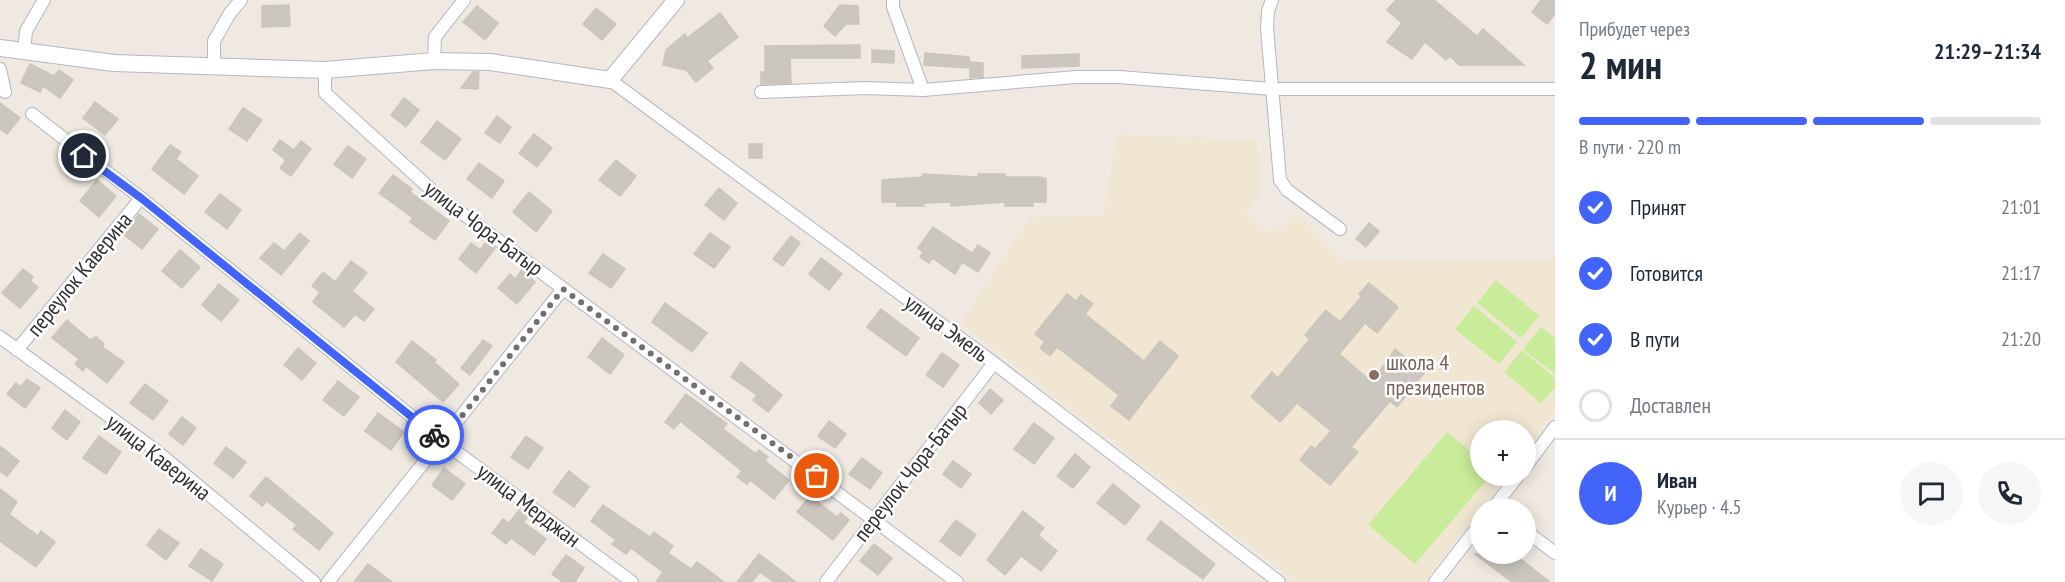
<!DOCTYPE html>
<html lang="ru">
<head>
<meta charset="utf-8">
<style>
	:root { --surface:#fff; --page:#f6f6f7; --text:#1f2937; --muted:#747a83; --line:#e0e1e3; --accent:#4264fb }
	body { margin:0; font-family:"PT Sans Narrow",sans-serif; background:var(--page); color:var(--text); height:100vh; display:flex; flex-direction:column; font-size:22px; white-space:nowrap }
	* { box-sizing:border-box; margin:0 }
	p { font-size:20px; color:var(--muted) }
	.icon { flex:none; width:33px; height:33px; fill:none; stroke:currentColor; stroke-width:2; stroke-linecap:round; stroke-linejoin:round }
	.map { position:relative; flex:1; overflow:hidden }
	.details { display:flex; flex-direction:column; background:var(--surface); width:510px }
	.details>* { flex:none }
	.controls { position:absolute; left:1470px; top:420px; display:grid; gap:12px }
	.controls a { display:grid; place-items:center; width:66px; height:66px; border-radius:50%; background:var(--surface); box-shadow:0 3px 15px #0003; font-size:30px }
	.pin { position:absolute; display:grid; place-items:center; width:51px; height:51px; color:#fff; margin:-26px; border:3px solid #fff; border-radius:50%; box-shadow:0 2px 6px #0007 }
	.courier { position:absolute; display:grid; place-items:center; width:60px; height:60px; margin:-30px; border:4px solid #4264fb; border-radius:50%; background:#fff; color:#222; box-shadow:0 2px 8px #0007 }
	.overview em { font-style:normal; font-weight:700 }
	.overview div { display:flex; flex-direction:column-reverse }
	.overview { display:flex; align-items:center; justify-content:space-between; height:102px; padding:0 24px }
	h1 { font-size:39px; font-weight:700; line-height:45px }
	.bar { display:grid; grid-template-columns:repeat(4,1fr); gap:9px 6px; align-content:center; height:72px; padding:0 24px }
	.bar i { height:8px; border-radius:4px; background:var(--line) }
	.bar .on { background:var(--accent) }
	.bar p { grid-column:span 4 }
	.line { display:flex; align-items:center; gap:15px; padding:0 24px; border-top:2px solid var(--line) }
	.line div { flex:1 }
	.round { display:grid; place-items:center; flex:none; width:63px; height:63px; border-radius:32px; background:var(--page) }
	ol { padding:0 24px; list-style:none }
	li { display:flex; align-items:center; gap:18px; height:66px }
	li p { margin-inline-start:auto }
	li .icon { padding:6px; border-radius:50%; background:var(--accent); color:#fff; stroke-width:4 }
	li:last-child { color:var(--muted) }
	li i { width:33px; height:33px; border:3px solid var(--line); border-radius:50% }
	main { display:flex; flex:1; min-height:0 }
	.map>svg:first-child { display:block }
	.education { fill:#f0e6d1 }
	.pitch { fill:#c9ec9a }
	.building { fill:#cbc7bf; stroke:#cbc5ba; stroke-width:1.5 }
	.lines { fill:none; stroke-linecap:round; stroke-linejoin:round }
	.street-casing { stroke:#b4b7c1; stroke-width:14 }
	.secondary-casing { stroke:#b4b7c1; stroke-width:18 }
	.street { stroke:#fff; stroke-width:12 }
	.secondary { stroke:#fff; stroke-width:16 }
	.done { stroke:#726f6d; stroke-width:6; stroke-dasharray:0 10.8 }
	.route { stroke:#4264fb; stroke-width:8 }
	.education-dot { fill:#8d6e63; stroke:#fff; stroke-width:2 }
	.labels { text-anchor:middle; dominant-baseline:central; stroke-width:5; stroke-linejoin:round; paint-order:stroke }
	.street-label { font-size:22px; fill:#2e2e2e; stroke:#fff }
	.education-label { font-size:22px; fill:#785e54; stroke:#fff; text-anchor:start }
</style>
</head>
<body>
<main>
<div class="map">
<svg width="1555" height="582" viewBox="0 0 1555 582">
	<rect width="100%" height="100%" fill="#efe9e1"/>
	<!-- education -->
	<path class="education" d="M1117,134L1257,141L1260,195L1245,213L1267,232L1282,229L1297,214L1341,260L1555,259V411L1526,450V430H1480V476H1506L1425,582H1297L1131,457L961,323L1030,217L1104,215Z"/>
	<!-- pitch -->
	<g class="pitch">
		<path d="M1496,280L1539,316L1521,338L1477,303Z"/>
		<path d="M1474,306L1517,342L1499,364L1455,329Z"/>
		<path d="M1541,327L1555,338V374L1523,349Z"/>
		<path d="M1522,350L1555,378V387L1541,403L1504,372Z"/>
		<path d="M1447,432L1480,459V476H1490L1415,564L1368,525Z"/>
	</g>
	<!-- building -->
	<g class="building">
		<path d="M1396,0H1434L1477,36L1483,29L1524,65H1459L1450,56L1446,60L1425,42L1412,59L1387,42L1402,23L1387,10Z"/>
		<path d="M1541,0H1555V14L1547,24L1532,12Z"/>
		<path d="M289,5L290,26L262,27V6Z"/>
		<path d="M840,5L858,6L859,24H846L835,36L824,26Z"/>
		<path d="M477,6L498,23L485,40L463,22Z"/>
		<path d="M596,8L616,24L602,40L583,24Z"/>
		<path d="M720,13L738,37L707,61L713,68L696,82L686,70L663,65L666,50L685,34L687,38Z"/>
		<path d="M860,45V58H790L791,83L761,84V72H765V46Z"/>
		<path d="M872,50L894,51V63L872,62Z"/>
		<path d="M925,53L969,57L970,68L924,65Z"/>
		<path d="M1079,54V66L1022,68V56Z"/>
		<path d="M970,62L983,63V77L970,78Z"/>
		<path d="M30,64L54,76L59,70L73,80L60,98L43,86L40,92L21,83Z"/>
		<path d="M473,72H479L478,89L461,88Z"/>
		<path d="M404,98L419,110L406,127L391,115Z"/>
		<path d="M95,102L118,119L105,135L83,118Z"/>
		<path d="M0,103L20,118L7,134L0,129Z"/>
		<path d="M243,108L262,120L247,141L229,129Z"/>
		<path d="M497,116L511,127L500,143L485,133Z"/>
		<path d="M437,121L461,139L445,160L421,142Z"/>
		<path d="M534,134L552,148L537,167L519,153Z"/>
		<path d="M280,140L294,150L301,141L311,149L291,176L280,168L286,160L273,150Z"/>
		<rect x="749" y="144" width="13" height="14"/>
		<path d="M170,145L181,152L176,159L198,176L184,194L152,169Z"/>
		<path d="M348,146L366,159L352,178L334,164Z"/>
		<path d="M616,160L636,176L620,196L599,180Z"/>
		<path d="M479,163L504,181L492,198L467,179Z"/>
		<path d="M923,174L978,177V174H1005V177H1040L1046,179V202H1033V206H1005V202L951,206V202L924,203V206H897V202H882V180L923,177Z"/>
		<path d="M393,175L412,189L410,192L449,221L435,240L410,222L413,218L379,193Z"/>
		<path d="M97,180L116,196L99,217L80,201Z"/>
		<path d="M719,188L737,203L724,220L705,205Z"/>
		<path d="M529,192L552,211L536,232L513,212Z"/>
		<path d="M220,194L241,210L227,229L205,212Z"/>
		<path d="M139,214L158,229L142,249L123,234Z"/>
		<path d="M1369,223L1379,231L1366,247L1356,239Z"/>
		<path d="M933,227L972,253L978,245L990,253L978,272L962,262L955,274L932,258L929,263L920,257L923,252L918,248Z"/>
		<path d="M300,233L309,241L281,275L260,258L274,243L284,251Z"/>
		<path d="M710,233L730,247L714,268L694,254Z"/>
		<path d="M791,236L800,243L783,266L773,259Z"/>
		<path d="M486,242L495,248L476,273L459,259L471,243L480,250Z"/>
		<path d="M180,250L200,267L182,288L162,271Z"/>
		<path d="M603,254L625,269L611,288L589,273Z"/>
		<path d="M821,258L842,274L829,290L809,274Z"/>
		<path d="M351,261L367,273L352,291L374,309L364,321L355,314L344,327L313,302L320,292L312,286L323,272L335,282Z"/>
		<path d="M23,269L33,277L30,281L38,287L20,308L2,293Z"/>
		<path d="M522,270L535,282L517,304L498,288L510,274L515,279Z"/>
		<path d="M1369,283L1398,307L1377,333L1365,323L1339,354L1372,382L1395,349L1424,373L1397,407L1390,401L1351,447L1358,452L1330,485L1300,460L1311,446L1315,449L1331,431L1297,403L1280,422L1251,397L1272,372L1278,378L1310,339L1305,335L1326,310L1340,322L1362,296L1359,294Z"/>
		<path d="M219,284L239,300L221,321L202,305Z"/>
		<path d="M1067,294L1076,301L1081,295L1093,304L1085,314L1144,361L1160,341L1178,356L1129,420L1111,406L1119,395L1057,347L1050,356L1040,348L1045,342L1035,334Z"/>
		<path d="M665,303L707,333L692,352L652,322Z"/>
		<path d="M881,309L919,338L906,356L867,327Z"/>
		<path d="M67,320L90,340L96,337L104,344L102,347L124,362L107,383L86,366L83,371L75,364L79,359L52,338Z"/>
		<path d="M602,338L624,355L610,374L588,357Z"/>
		<path d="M483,340L492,346L470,375L461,368Z"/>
		<path d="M412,341L436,360L434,362L459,384L443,402L396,362Z"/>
		<path d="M298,348L316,363L302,380L284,365Z"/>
		<path d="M942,353L959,365L943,387L926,375Z"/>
		<path d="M741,362L782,395L768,412L753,400L757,395L731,377Z"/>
		<path d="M27,379L40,388L25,408L7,394L16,383L21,387Z"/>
		<path d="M338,381L359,397L344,416L323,400Z"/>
		<path d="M145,384L168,401L153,420L130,403Z"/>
		<path d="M990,389L1003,400L991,414L979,403Z"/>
		<path d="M686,394L727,424L723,429L756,454L759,450L768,457L765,461L789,480L774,499L750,480L747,484L737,477L742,471L680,421L674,429L665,422Z"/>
		<path d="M65,410L80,422L67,440L52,428Z"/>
		<path d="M378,413L404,432L391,450L365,431Z"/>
		<path d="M182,417L196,428L183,445L169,434Z"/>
		<path d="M829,421L846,434L835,448L818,436Z"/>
		<path d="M1034,423L1054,438L1034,464L1014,449Z"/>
		<path d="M99,436L121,452L106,474L83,458Z"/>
		<path d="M526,436L543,448L528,469L511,457Z"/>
		<path d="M0,446L19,461L7,476L0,471Z"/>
		<path d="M226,447L246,462L233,478L214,463Z"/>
		<path d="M1075,454L1090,467L1073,488L1057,476Z"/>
		<path d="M862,458L882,473L870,489L849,474Z"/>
		<path d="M953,461L971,474L961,488L943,474Z"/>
		<path d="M444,468L465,484L452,500L432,485Z"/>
		<path d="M569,471L589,487L574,507L553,492Z"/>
		<path d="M266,477L333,533L319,550L293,529L297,525L267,501L262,506L250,496Z"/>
		<path d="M1113,484L1140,506L1125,525L1097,503Z"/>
		<path d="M0,489L17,502L9,514L38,536L41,531L55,542L36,567L0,541Z"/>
		<path d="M810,496L837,517L841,513L849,520L833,540L797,512Z"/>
		<path d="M603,505L650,537L654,532L673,546L668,553L691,569L697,562L724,582H656L663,572L631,548L626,554L612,544L616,540L591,521Z"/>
		<path d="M519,510L528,517L523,522L546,539L534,555L511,538L506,544L492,533L503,519L509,523Z"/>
		<path d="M1023,511L1044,528L1038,535L1057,551L1041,571L1021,556L1005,575L987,560Z"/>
		<path d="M956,520L976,535L960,556L940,541Z"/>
		<path d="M1161,521L1215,564L1203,579L1147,539Z"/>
		<path d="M159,529L179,543L166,560L147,545Z"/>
		<path d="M874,544L892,558L878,575L860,561Z"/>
		<path d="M201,549L223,564L212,581L189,566Z"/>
		<path d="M759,554L796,582H774L760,572L752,582H737Z"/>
		<path d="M1475,554H1514L1550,582H1512Z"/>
		<path d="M566,555L584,568L575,582H563L552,574Z"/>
		<path d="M368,564L392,582H354Z"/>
	</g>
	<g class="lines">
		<defs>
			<g id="street">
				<path d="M893,0V7L923,90"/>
				<path d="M1272,0L1268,11L1267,28L1280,180L1287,190L1340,229"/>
				<path d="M24,51L26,31L44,0"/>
				<path d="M434,61L435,37L464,0"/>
				<path d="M214,67V41L230,13L241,0"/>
				<path d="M0,69L5,92"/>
				<path d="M325,70V93L435,193L957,582"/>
				<path d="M610,80L994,363L1279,582"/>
				<path d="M761,92L865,88L923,90L1076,77H1119L1272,89H1555"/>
				<path d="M32,114L141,198L442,441L632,582"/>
				<path d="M0,337L154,449L314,582"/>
				<path d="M17,350L141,198"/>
				<path d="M1526,466L1555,427"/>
				<path d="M1493,508L1518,476"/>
				<path d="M1526,531L1555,553"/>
				<path d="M328,582L563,289"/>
				<path d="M826,582L994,363"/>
				<path d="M1435,582L1480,524"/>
			</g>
			<path id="secondary" d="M0,48L114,63L325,70L434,61L490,62L610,80L676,0"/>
		</defs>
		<!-- street casing -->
		<use href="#street" class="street-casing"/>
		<!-- secondary casing -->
		<use href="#secondary" class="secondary-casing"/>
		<!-- street -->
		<use href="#street" class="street"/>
		<!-- secondary -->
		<use href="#secondary" class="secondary"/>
	</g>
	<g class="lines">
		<!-- done -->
		<path class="done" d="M434,435L442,441L563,289L817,476"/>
		<!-- route -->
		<path class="route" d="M84,156L141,198L434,435"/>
	</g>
	<!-- markers -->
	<circle class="education-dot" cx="1374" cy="375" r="6"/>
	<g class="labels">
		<!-- street labels -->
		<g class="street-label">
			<text transform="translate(484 228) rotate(37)">улица Чора-Батыр</text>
			<text transform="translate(79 274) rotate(-51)">переулок Каверина</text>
			<text transform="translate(947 328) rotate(36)">улица Эмель</text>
			<text transform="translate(159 457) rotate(38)">улица Каверина</text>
			<text transform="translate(910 472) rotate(-52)">переулок Чора-Батыр</text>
			<text transform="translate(529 505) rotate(37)">улица Мерджан</text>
		</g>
		<!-- education labels -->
		<g class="education-label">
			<text x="1386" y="362">школа 4<tspan x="1386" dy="25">президентов</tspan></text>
		</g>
	</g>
</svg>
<div class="controls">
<a>+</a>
<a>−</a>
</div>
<div class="pin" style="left:817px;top:476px;background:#ea580c"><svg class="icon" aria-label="bag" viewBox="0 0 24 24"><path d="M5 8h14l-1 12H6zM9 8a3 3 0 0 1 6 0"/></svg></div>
<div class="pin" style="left:84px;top:156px;background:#1f2937"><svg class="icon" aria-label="home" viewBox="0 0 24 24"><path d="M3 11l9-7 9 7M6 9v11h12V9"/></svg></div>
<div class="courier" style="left:434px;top:435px"><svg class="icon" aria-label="bike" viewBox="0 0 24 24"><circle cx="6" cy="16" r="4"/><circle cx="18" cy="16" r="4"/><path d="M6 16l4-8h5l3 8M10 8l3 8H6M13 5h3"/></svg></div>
</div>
<section class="details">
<div class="overview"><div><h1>2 мин</h1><p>Прибудет через</p></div><em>21:29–21:34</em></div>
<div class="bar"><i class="on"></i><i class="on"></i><i class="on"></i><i></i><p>В пути · 220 m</p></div>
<ol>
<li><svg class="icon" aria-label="check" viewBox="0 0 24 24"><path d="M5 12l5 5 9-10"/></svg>Принят<p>21:01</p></li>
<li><svg class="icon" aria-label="check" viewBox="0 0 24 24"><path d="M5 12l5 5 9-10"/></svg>Готовится<p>21:17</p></li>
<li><svg class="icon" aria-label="check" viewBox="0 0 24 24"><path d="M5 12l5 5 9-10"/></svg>В пути<p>21:20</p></li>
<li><i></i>Доставлен</li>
</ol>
<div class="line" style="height:108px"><b class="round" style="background:var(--accent);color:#fff">И</b><div><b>Иван</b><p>Курьер · 4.5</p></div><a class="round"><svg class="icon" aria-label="chat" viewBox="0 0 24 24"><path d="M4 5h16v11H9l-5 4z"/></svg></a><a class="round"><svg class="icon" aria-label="phone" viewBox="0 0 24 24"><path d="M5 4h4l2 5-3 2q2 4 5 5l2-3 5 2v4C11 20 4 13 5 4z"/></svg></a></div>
</section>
</main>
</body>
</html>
